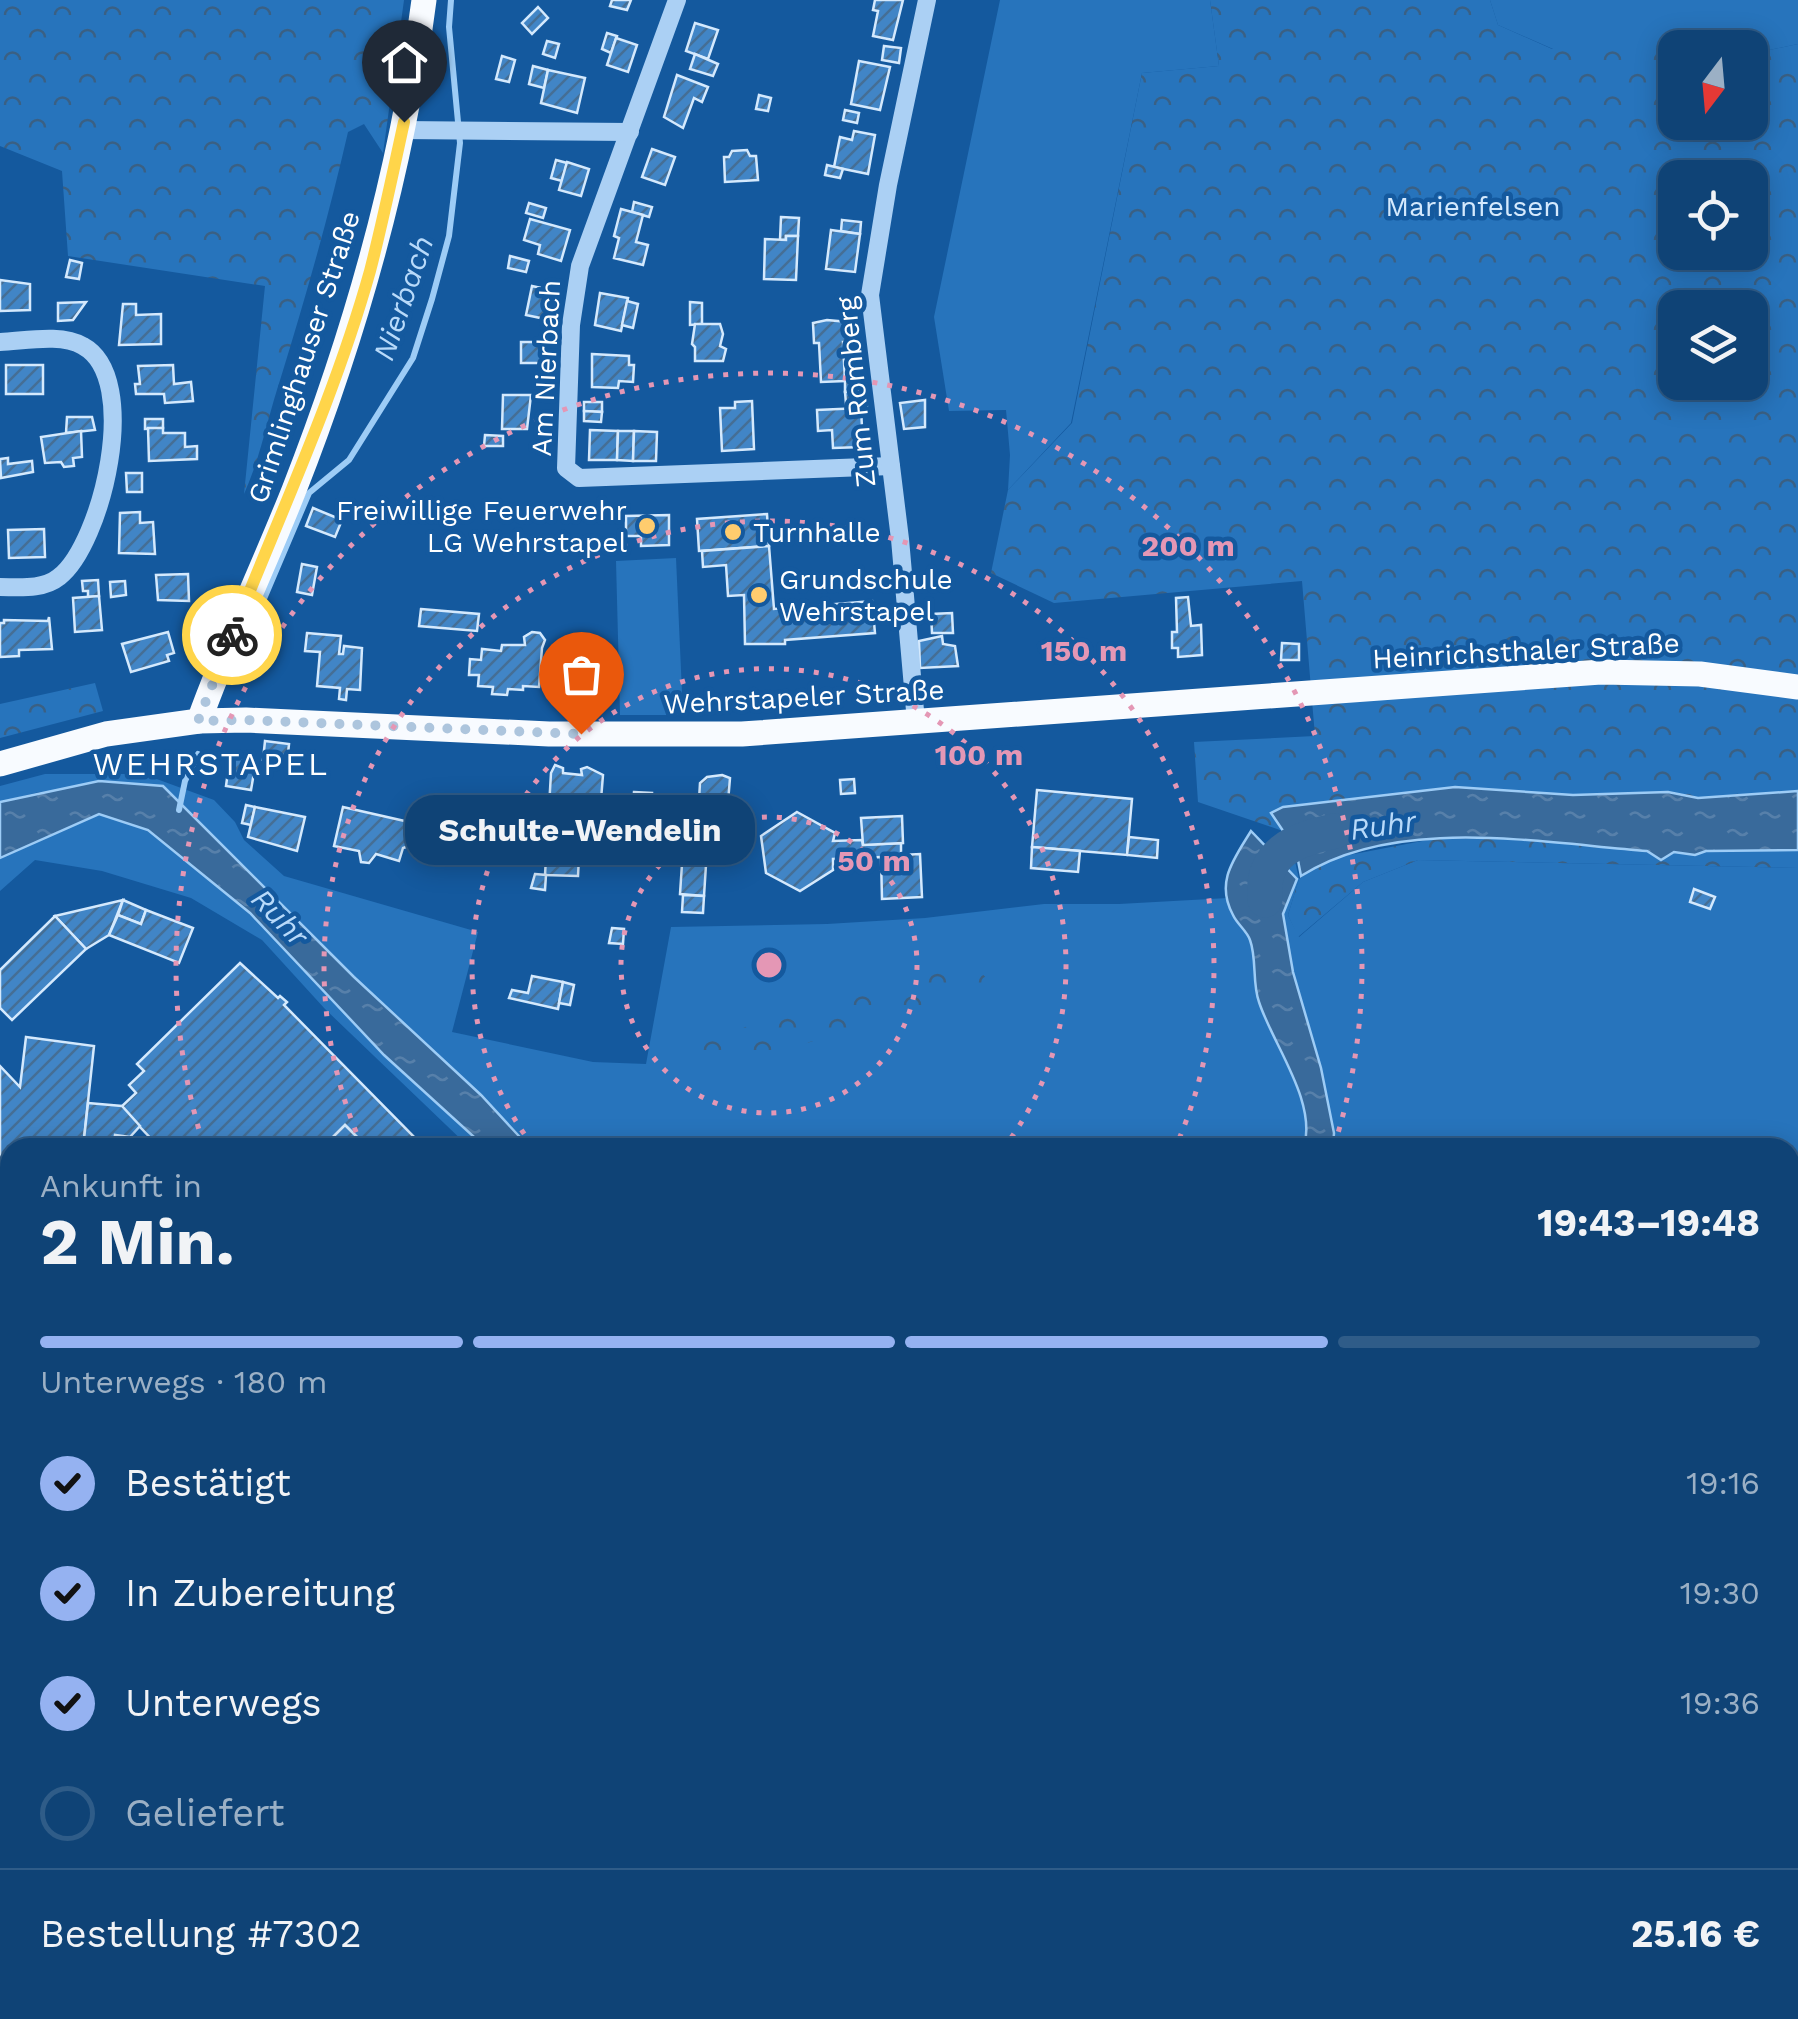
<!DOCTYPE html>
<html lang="de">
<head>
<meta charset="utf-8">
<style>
	:root { --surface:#0f4376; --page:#1d4e7e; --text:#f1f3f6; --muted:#9bb0c5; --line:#2f5c88; --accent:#95b2f1 }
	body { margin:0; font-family:"Work Sans",sans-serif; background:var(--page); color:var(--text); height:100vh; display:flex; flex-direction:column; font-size:38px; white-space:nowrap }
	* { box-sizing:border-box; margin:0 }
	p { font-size:32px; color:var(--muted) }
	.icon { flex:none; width:55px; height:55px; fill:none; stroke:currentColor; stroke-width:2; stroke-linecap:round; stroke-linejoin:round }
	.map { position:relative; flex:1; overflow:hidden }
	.details { position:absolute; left:0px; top:1138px; width:1800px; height:882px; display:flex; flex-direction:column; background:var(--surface); border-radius:30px 30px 0 0; box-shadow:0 5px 25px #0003,0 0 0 2px var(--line) }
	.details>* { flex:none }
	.needle { width:65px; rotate:196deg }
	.fabs { position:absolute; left:1658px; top:30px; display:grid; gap:20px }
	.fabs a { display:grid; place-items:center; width:110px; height:110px; border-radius:20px; background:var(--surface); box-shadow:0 5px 25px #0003,0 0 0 2px var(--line); font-size:50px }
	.pin { position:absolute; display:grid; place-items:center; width:85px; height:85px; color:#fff; margin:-102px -42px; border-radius:50% 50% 50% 0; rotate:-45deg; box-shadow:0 0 10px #0007 }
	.pin .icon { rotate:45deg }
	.courier { position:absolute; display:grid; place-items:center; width:100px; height:100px; margin:-50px; border:8px solid #ffd54a; border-radius:50%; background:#fff; color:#222; box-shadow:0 2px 12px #0007 }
	.bubble { position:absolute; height:70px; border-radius:30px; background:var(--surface); box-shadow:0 5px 25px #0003,0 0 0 2px var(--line); font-size:32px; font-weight:700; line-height:70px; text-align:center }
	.headline em { font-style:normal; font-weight:700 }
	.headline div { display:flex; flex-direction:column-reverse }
	.headline { display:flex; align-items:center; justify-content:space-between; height:170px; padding:0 40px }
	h1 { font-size:65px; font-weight:700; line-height:75px }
	.bar { display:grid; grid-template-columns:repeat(4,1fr); gap:15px 10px; align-content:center; height:120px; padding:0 40px }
	.bar i { height:12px; border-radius:8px; background:var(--line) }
	.bar .selected { background:var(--accent) }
	.bar p { grid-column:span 4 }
	.line { display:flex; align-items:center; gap:25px; padding:0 40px; border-top:2px solid var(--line) }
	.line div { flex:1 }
	ol { padding:0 40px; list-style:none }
	li { display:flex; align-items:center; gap:30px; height:110px }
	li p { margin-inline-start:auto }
	li .icon { padding:10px; border-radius:50%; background:var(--accent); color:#111; stroke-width:4 }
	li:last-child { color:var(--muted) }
	li i { width:55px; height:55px; border:5px solid var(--line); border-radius:50% }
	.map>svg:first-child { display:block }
	.green { fill:#2774bc }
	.forest { fill:url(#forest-crowns); fill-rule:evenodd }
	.water { fill:url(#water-ripples); stroke:#9dccf6; stroke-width:2.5 }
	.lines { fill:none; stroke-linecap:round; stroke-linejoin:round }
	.stream { stroke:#9dccf6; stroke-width:6 }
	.river { stroke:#396a9b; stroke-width:35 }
	.building { fill:url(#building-hatch); stroke:#d4e9fd; stroke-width:2.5 }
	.minor { stroke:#abd0f4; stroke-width:18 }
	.major { stroke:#f8fbff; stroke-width:25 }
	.rail-casing { stroke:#fff; stroke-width:10 }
	.rail { stroke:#14599e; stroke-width:6; stroke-dasharray:19; stroke-linecap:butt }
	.done { stroke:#adc5dd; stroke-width:10; stroke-dasharray:0 18 }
	.route { stroke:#ffd54a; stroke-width:12 }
	.ring { fill:none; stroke:#e497b5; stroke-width:5; stroke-dasharray:5 10 }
	.poi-dot { fill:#ffcc6e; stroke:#14599e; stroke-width:4 }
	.labels { text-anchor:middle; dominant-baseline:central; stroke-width:9; stroke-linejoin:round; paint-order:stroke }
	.park-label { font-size:28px; fill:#d4e9fd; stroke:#14599e }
	.street-label { font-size:28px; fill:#fff; stroke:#14599e }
	.poi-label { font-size:28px; fill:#fff; stroke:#14599e; text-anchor:start }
	.water-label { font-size:30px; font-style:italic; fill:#b8dafa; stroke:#14599e }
	.quarter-label { font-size:32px; letter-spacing:2.5px; fill:#fff; stroke:#14599e }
	.centre { fill:#e497b5; stroke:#14599e; stroke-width:5 }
	.ring-label { font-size:30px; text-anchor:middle; font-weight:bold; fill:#e497b5; stroke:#14599e; stroke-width:9; stroke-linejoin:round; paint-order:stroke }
</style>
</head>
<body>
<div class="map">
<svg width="1798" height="2019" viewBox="0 0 1798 2019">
	<defs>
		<pattern id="forest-crowns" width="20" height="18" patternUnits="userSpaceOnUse" patternTransform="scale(2.5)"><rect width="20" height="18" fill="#2774bc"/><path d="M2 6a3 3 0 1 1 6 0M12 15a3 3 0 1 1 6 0" fill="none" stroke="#3a6084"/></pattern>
		<pattern id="water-ripples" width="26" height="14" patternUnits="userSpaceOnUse" patternTransform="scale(2.5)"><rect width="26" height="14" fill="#396a9b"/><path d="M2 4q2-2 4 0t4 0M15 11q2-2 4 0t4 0" fill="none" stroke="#5780aa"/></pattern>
		<pattern id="building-hatch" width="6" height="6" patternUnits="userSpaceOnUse" patternTransform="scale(2.5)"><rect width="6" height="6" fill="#4185c6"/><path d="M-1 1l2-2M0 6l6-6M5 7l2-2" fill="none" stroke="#456e95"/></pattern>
	</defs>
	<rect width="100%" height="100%" fill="#14599e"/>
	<!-- green -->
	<g class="green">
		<path d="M1000,0H1210L1219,66L1142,73L1071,423L1008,490L1010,455L1006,410L949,411L934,317Z"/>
		<path d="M1490,0H1798V44L1750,54V48H1675V54L1659,49H1553L1498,25Z"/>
		<path d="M676,558L683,715H620L616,561Z"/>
		<path d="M45,774H143L214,800L235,822L244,840L284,876L478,932L452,1032L593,1062L646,1064L671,927L827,924L925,918L1044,904H1119L1264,896L1293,852L1299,879L1288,915L1299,937L1363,882L1418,860L1798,868V1402H1790V1148L529,1147L481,1095L354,977L163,786L39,792L0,802V786Z"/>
		<path d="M99,814L148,830L250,913L384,1055L485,1147H469L325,1009L262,940L191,898L102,871L35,860L0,891V858Z"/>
		<path d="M0,1404L10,1407V1666L0,1664Z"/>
		<rect x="1790" y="1424" width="8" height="215"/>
		<path d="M10,1782V2010H494L499,2019H0V1783Z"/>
		<path d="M937,2010H1138L1134,2019H936Z"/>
	</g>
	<!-- forest -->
	<g class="forest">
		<path d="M0,0H404L383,153L364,124L348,132C329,215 306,296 281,377C268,416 261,456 244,494L265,286L68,256L62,171L0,146Z"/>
		<path d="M1210,0H1490L1498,25L1552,49H1659L1675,54V122H1750V54L1798,44V791L1698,798L1668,792L1573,795L1455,787L1283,807L1271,813L1283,831L1198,802L1194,742L1315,736L1302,581L1054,603L991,573L1008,490L1072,423L1142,73L1219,66ZM1675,178H1750V252H1675ZM1675,308H1750V382H1675Z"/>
		<path d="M95,683L103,711L0,738V704Z"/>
		<path d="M1433,839H1514L1647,851L1661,860L1673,852L1695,855L1705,851L1798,850V868L1418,860L1363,882L1298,937L1288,915L1299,879L1328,859Z"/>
		<path d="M972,963L993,985L759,1058L696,1057L689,1031L738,1029Z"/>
		<path d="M0,1664L10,1666V1782H0Z"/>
	</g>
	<!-- water -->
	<g class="water">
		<path d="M99,781L163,786L354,977L481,1095L529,1147H485L384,1055L250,913L148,830L99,814L0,858V802Z"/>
		<path d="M1455,787L1573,795L1668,792L1698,798L1798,791V850L1706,851L1695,855L1674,852L1661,860L1647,851C1540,843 1397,815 1301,876L1296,850L1271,813L1283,807Z"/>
		<path d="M1251,831L1297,879L1283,914L1293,972L1321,1068L1334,1133L1333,1147H1304C1317,1101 1273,1045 1259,1002C1252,983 1257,959 1250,940C1247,931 1237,924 1233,915C1215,882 1234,859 1251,831Z"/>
	</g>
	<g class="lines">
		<!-- stream -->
		<g class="stream">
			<path d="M252,627L309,493L349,460L413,358L432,299L449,236L460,143L449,27L451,0"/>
			<path d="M179,810L185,781L198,754"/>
			<path d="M711,2010L712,2019"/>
		</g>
		<!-- river -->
		<path class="river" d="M1265,900C1260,852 1296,839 1335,831"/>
	</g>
	<!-- building -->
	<g class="building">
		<path d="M612,0H631L627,10L610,6Z"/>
		<path d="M875,0H903L893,40L873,36L878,11L873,10Z"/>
		<path d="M538,7L548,18L532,34L522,23Z"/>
		<path d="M695,23L718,30L708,59L686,51Z"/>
		<path d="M607,33L617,36L611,53L602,49Z"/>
		<path d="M616,38L637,45L628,72L607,65Z"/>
		<path d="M547,41L559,44L555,58L543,54Z"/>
		<path d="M884,46L901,48L899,63L882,60Z"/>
		<path d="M695,54L718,64L713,76L690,69Z"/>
		<path d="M502,56L515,60L509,82L496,79Z"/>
		<path d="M859,61L890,67L880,110L851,104Z"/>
		<path d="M533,66L548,70L544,88L529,84Z"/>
		<path d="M548,70L585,78L577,113L541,103Z"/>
		<path d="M677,75L708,87L702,102L694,98L683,128L664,117Z"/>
		<path d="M759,95L771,98L768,111L756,109Z"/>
		<path d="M845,110L859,113L857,123L843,120Z"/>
		<path d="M854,131L875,135L868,174L834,167L840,137L852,140Z"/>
		<path d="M652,149L675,157L665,185L642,177Z"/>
		<path d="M747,150L750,156H756L758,180L725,182L724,157H729L732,151Z"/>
		<path d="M556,160L567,163L562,181L551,178Z"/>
		<path d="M567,162L589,169L581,196L559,190Z"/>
		<path d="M827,165L843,169L840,178L825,175Z"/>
		<path d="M634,202L652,207L649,217L632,212Z"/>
		<path d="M529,203L546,208L543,218L526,213Z"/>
		<path d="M621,209L643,215L636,242L648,245L643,265L614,258L619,238L614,236Z"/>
		<path d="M781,217L799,218L798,236H786V240H780Z"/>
		<path d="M530,219L570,230L561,261L538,254L540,245L524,240Z"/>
		<path d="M842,220L861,222L860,234L841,231Z"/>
		<path d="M831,230L860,234L855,272L826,269Z"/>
		<path d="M786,236H798L796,280L764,279L765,239L786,240Z"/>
		<path d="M510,256L529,261L526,272L508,268Z"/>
		<path d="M70,260L82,263L79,279L66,277Z"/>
		<path d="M0,280L30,284V310L0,311Z"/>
		<path d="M532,286L555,291L550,320L526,315Z"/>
		<path d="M600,293L628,298L621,331L595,325Z"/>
		<path d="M627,301L638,304L633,328L622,325Z"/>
		<path d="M86,302L73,320L58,321V303Z"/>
		<path d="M690,302L702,303V324L690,325Z"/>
		<path d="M123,304H136V315L161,314V344L119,345Z"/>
		<path d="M827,320L848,322L849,342H843L845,381L821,382L819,343H814L813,323Z"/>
		<path d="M695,324H720L723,334L720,346L726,349L723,361H695V347L692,344Z"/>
		<rect x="521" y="342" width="25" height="21"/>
		<path d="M592,354L629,356V365H634L633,382L619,381L618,388L592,387Z"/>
		<rect x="6" y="365" width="37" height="29"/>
		<path d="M173,365L174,384L191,382L193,401L165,403L164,394H136L135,384H140L138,366Z"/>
		<path d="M845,379H862L864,391L845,392Z"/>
		<path d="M866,391L867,408H852V404H846L845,392Z"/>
		<path d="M503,395H531L527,429H502Z"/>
		<path d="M925,400V427L904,429L900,403Z"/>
		<path d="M752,401L754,449L722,451L720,408H735V402Z"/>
		<path d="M584,402H602V412L584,411Z"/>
		<path d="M861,408L863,447L833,448L832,430L818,431L817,410Z"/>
		<path d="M584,411L602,412L601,422L584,421Z"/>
		<path d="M67,417H92L95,430L66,433Z"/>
		<path d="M145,419H163V428L145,429Z"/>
		<path d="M148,428H163V433H185V447L197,446V459L149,461Z"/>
		<path d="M590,430L618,431L617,460H589Z"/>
		<path d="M81,431L82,457L73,458L74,466L64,467L61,462L45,463L41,437Z"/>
		<path d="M618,431H634L633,461L617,460Z"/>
		<path d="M634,431L657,432L656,461H633Z"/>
		<path d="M485,435L503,436V446H484Z"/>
		<path d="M8,458V464L32,461L33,472L1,478L0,459Z"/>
		<path d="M126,473H142V492H127Z"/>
		<path d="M313,508L342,520L335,537L306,526Z"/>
		<path d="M140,512V523L153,522L155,554L119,553L120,513Z"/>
		<path d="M767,514L769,546L699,551L697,519Z"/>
		<path d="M669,515V545L641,546V536H626V516Z"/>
		<path d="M44,529L45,557L9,558L8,530Z"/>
		<path d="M769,546L774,609L872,601L875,633L785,640V644H745L744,595L728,596L726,565L703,567L702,551Z"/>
		<path d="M302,564L317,567L312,595L297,592Z"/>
		<path d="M188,574L189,601L158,600L156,575Z"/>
		<path d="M98,580L99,596L88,597V591H83L82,581Z"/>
		<path d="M125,581L126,595L111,597L110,582Z"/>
		<path d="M99,596L102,630L75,632L73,598Z"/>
		<path d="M1188,597L1191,626L1201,625L1202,655L1178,657V648H1172V632H1177L1176,598Z"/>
		<path d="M421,609L479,614L477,631L419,626Z"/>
		<path d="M952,613L953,633H932L931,614Z"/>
		<path d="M49,617L52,649L19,650V656L0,657V623H4V620L48,621Z"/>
		<path d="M168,632L174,653L167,655L169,661L131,672L122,644Z"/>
		<path d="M532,632L540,633L545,640L542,648L539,687L523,686V690L508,689L507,695L492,694L493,687L478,686L479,675H469L470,659L481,660L482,649L501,651L502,645H525L524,637Z"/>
		<path d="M307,633L341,636L339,654H343L344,646L362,648L360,690L347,689L346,700L339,699L340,688L317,686L320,652L305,651Z"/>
		<path d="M942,636L943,644L955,646L958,666L920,668L919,641Z"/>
		<path d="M1282,643L1299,644V660H1281Z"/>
		<path d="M265,741L289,744L287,763L263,760Z"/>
		<path d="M230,757L256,761L251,790L226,786Z"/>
		<path d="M555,765L563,768V773L582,775L581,769L587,767L603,775L600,812L597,818L581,817L578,876L545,875L551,773Z"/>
		<path d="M722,775L730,778L728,802L699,800L700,783L707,777Z"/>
		<path d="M854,779L855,793L841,794L840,780Z"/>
		<path d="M1037,790L1132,799L1127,855L1032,847Z"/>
		<path d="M634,792L652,793L650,821L632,820Z"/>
		<path d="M246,805L255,807L251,825L242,823Z"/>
		<path d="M255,807L305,817L297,851L248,837Z"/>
		<path d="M343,807L409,822L406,833L410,839L409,846L403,848L399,861L376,854L369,863L361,862L359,851L334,846Z"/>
		<path d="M797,812L835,833L833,841L862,840L863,845L901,843V855L920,854L922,897L882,899L881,857L833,859V870L800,891L766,873L761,836Z"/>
		<path d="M902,816L903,843L863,845L861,818Z"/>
		<path d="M1129,837L1158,840L1157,858L1127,855Z"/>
		<path d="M1032,847L1080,851L1078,872L1031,868Z"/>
		<path d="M682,864L706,865L704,896L680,894Z"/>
		<path d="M535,874L546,875L545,890L531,888Z"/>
		<path d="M1694,889L1715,897L1710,909L1690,902Z"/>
		<path d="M683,895L704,896L703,913L682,912Z"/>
		<path d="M123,900L109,935L86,949L55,916Z"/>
		<path d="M123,900L146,910L141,924L118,915Z"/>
		<path d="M146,910L193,928L179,963L109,935L118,915L141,924Z"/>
		<path d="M55,916L86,949L12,1020L0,1008V970Z"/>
		<path d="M612,928L624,929L623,944L609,943Z"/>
		<path d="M240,963L278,998L280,996L287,1002L284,1005L425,1148H368L345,1125L322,1148H160L121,1107L136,1093L129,1085L144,1071L137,1064Z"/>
		<path d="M532,976L563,982L558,1009L509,998L512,990L528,993Z"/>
		<path d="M563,982L574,985L570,1005L559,1003Z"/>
		<path d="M26,1037L94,1046L83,1148H10V1206L0,1205V1066L20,1087Z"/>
		<path d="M88,1103L122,1106L140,1126L130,1137L115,1135L113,1148H83Z"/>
		<path d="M345,1125L368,1148H322Z"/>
		<path d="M0,1205L10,1206V1244L0,1243Z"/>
		<path d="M10,1292V1341L0,1337V1293L9,1296Z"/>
		<path d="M738,2010H771L774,2019H740Z"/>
		<path d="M883,2010H906L908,2019H886Z"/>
		<path d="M1353,2010H1388L1386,2019H1351Z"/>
	</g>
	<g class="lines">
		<!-- minor -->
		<g class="minor">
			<path d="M677,0L580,266L571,325L566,468L579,478L891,466"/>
			<path d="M402,130L630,132"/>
			<path d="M0,342C25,341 61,333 83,346C142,378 102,544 59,577C43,590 19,587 0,587"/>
			<path d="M916,722L900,539L870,295L888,185L927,0"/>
			<path d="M0,1401L10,1405"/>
			<path d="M1790,1721L1798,1720"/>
			<path d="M615,2010V2019"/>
			<path d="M313,2019L320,2010"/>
			<path d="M821,2019L822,2010"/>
			<path d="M1703,2019V2010"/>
		</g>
		<!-- major -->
		<g class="major">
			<path d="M199,721C227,643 263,568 294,490C356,332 402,169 424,0"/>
			<path d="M0,764L106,734L199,721L246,720L549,734H742L1601,672L1700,674L1798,687"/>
		</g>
		<defs>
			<g id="rail">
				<path d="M0,1350L10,1354"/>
				<path d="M0,1367L10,1371"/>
				<path d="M1790,1779L1798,1780"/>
			</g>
		</defs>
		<!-- rail casing -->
		<use href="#rail" class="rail-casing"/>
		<!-- rail -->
		<use href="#rail" class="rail"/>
	</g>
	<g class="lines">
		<!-- done -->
		<path class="done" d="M232,635L198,721L246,720L581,734"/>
		<!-- route -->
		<path class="route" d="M232,635C280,514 335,396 370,271C383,221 393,172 404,122"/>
	</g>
	<!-- distance rings -->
	<g class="ring">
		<circle cx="769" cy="965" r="148"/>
		<path d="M533 1146A297 297 0 1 1 1005 1146"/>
		<path d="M362 1146A445 445 0 1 1 1176 1146"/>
		<path d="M203 1143A593 593 0 1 1 1335 1143"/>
	</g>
	<!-- markers -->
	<g class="poi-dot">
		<circle cx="647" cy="526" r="10"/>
		<circle cx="733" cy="532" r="10"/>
		<circle cx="759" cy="595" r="10"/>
	</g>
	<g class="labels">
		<!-- park labels -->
		<g class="park-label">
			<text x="1473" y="206">Marienfelsen</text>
		</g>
		<!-- street labels -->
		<g class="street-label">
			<text transform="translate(304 357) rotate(-72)">Grimlinghauser Straße</text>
			<text transform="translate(546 368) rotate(-87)">Am Nierbach</text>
			<text transform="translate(856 392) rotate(-96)">Zum Romberg</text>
			<text transform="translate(1526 651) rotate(-3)">Heinrichsthaler Straße</text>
			<text transform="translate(804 697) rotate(-3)">Wehrstapeler Straße</text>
		</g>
		<!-- poi labels -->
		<g class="poi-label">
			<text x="627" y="510" text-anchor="end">Freiwillige Feuerwehr<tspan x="627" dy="32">LG Wehrstapel</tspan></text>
			<text x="753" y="532">Turnhalle</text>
			<text x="779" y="579">Grundschule<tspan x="779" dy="32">Wehrstapel</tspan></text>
		</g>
		<!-- water labels -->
		<g class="water-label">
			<text transform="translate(403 298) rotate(-71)">Nierbach</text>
			<text transform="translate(1383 825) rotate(-8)">Ruhr</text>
			<text transform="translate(280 917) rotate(46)">Ruhr</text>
		</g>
		<!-- quarter labels -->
		<g class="quarter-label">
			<text x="211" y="764">WEHRSTAPEL</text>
		</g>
	</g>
	<circle cx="769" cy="965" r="15" class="centre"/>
	<g class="ring-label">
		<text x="1188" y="556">200 m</text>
		<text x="1084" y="661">150 m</text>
		<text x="979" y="765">100 m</text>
		<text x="874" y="871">50 m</text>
	</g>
</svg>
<div class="fabs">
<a><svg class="needle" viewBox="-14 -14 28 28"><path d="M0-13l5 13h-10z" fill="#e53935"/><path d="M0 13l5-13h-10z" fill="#9bb0c5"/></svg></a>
<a><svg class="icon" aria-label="locate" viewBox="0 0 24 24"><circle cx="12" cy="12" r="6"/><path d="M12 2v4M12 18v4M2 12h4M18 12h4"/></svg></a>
<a><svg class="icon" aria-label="layers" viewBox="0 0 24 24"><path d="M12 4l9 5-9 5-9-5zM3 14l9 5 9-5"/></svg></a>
</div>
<div class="pin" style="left:581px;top:734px;background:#ea580c"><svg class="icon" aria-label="bag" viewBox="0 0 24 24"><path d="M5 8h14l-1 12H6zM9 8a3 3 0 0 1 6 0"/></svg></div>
<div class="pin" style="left:404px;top:122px;background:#1f2937"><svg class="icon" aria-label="home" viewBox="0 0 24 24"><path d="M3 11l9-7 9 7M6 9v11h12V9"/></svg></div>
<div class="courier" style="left:232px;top:635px"><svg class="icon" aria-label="bike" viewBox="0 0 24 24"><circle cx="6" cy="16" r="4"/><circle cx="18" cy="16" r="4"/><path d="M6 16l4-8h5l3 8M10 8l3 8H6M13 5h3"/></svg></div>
<div class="bubble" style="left:405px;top:795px;width:350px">Schulte-Wendelin</div>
<section class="details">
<div class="headline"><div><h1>2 Min.</h1><p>Ankunft in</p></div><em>19:43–19:48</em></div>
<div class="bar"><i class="selected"></i><i class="selected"></i><i class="selected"></i><i></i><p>Unterwegs · 180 m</p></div>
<ol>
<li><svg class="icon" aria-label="check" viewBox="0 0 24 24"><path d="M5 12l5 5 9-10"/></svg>Bestätigt<p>19:16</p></li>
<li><svg class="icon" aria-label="check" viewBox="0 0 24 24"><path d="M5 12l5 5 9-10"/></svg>In Zubereitung<p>19:30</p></li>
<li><svg class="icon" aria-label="check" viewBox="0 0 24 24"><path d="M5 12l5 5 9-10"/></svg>Unterwegs<p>19:36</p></li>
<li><i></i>Geliefert</li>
</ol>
<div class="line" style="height:130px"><div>Bestellung #7302</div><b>25.16 €</b></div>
</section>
</div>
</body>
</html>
